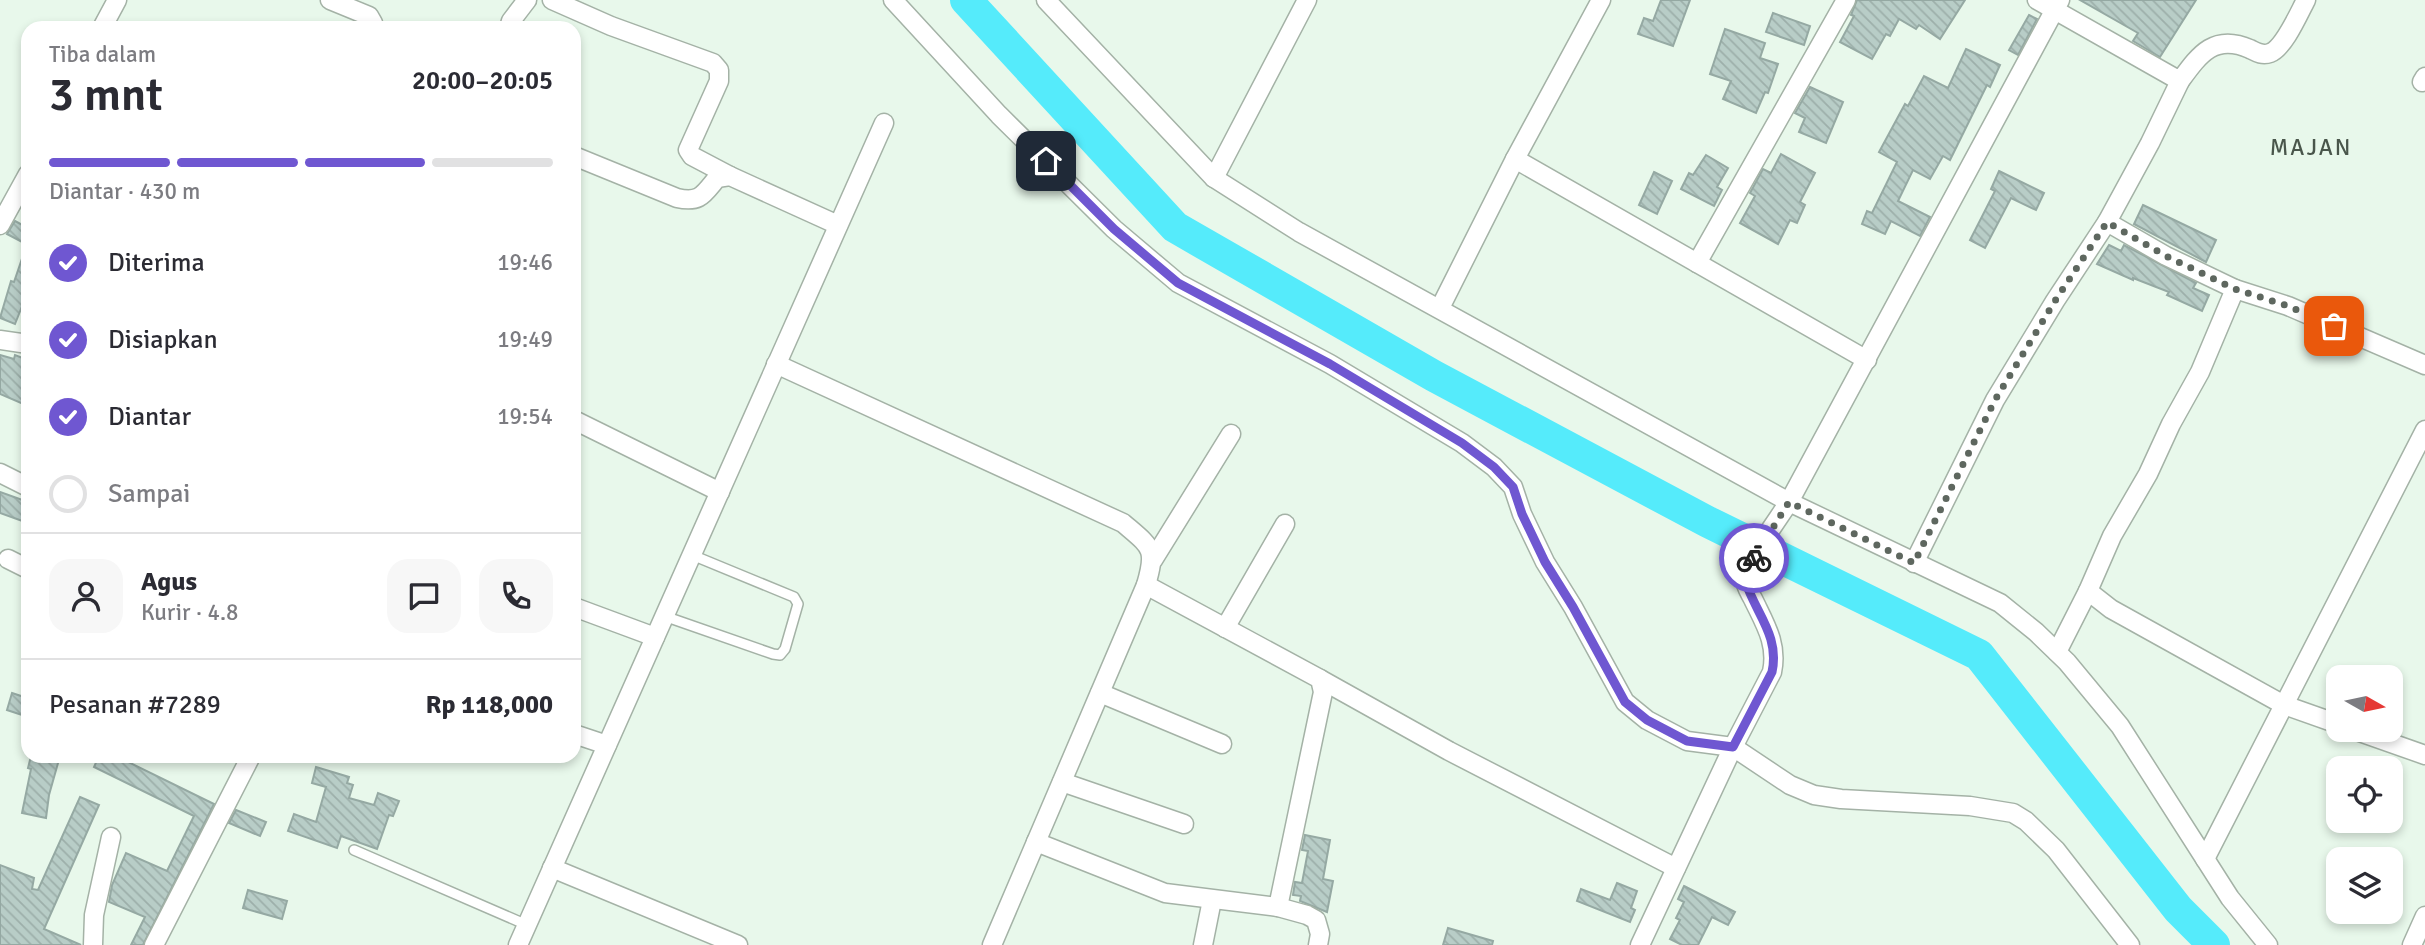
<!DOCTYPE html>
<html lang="id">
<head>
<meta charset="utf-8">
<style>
	:root { --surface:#fff; --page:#f7f7f7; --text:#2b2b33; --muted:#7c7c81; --line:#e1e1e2; --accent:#6f57d1 }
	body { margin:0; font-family:Signika,sans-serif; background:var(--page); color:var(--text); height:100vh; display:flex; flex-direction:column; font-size:26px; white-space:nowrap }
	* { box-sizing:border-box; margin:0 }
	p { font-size:23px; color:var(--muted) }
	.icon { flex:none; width:38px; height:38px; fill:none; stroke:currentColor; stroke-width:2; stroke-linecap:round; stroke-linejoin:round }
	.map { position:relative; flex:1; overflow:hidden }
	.sheet { position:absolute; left:21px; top:21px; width:560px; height:742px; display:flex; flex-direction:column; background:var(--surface); border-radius:21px; box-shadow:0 4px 10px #0003 }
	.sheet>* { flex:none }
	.needle { width:46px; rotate:99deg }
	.controls { position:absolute; left:2326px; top:665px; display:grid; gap:14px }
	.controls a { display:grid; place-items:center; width:77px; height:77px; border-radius:14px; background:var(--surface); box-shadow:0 4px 10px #0003; font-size:35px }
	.pin { position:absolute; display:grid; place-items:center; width:60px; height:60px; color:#fff; margin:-30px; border-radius:14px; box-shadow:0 4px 10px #0006 }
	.courier { position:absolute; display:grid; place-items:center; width:70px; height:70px; margin:-35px; border:5px solid #6f57d1; border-radius:50%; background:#fff; color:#222; box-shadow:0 2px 9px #0007 }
	.head em { font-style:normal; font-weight:600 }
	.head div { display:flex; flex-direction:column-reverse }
	.head { display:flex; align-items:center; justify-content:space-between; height:119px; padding:0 28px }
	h1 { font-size:46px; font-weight:600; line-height:52px }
	.bar { display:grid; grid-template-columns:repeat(4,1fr); gap:10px 7px; align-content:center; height:84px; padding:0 28px }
	.bar i { height:9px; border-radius:5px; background:var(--line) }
	.bar .current { background:var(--accent) }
	.bar p { grid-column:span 4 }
	.line { display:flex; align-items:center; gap:18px; padding:0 28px; border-top:2px solid var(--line) }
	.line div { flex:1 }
	.round { display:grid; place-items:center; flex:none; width:74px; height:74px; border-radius:21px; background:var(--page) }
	ol { padding:0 28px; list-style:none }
	li { display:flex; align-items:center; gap:21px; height:77px }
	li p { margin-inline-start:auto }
	li .icon { padding:7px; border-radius:50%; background:var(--accent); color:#fff; stroke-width:4 }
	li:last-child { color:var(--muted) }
	li i { width:38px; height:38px; border:4px solid var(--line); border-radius:50% }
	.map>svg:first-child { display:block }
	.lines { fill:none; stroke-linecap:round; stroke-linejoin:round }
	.river { stroke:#55ebfb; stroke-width:32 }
	.building { fill:url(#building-back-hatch); stroke:#95a9a3; stroke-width:2 }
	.service-casing { stroke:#a4b2a6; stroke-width:12 }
	.minor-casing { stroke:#a4b2a6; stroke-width:21 }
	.service { stroke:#fff; stroke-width:9 }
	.minor { stroke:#fff; stroke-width:18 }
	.done { stroke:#5e675f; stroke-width:7; stroke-dasharray:0 12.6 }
	.route { stroke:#6f57d1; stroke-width:9 }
	.labels { text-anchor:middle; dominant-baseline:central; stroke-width:6; stroke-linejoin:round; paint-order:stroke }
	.quarter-label { font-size:23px; letter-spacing:2px; fill:#49564b; stroke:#e8f8eb }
</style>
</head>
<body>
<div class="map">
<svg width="2425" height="945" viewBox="0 0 2425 945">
	<defs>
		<pattern id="building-back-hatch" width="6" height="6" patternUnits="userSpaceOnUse" patternTransform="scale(1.75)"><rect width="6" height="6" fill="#b8cdc7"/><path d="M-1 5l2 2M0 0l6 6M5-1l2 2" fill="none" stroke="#9dafaa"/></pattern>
	</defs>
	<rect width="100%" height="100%" fill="#e8f8eb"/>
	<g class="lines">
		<!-- river -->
		<path class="river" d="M966,0L1175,227L1434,376L1708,522L1979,655L2178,909L2214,945"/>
	</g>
	<!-- building -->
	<g class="building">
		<path d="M1661,0H1690L1673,46L1638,34L1644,18L1653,21Z"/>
		<path d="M1857,0H1965L1940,39L1919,25L1916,29L1899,19L1890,36L1886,34L1872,59L1840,42L1854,16L1851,15Z"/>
		<path d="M2080,0H2196L2160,57L2133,41L2138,33Z"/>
		<path d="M1773,13L1810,26L1804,45L1766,32Z"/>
		<path d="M2029,15L2037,19L2018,55L2009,50Z"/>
		<path d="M1725,29L1765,43L1760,58L1778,64L1768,93L1765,92L1756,113L1723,99L1731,81L1710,74Z"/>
		<path d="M1966,49L2000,65L1990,87L1987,85L1950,160L1943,156L1930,179L1913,170L1898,201L1930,217L1920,236L1891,221L1885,234L1862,224L1867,211L1872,213L1897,162L1879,152L1905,104L1908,106L1924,76L1948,88Z"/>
		<path d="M1810,87L1843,102L1826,143L1799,132L1805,118L1795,113Z"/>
		<path d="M1781,154L1815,173L1800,202L1805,205L1797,223L1790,220L1778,244L1740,223L1755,196L1750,193L1763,169L1771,173Z"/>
		<path d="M1706,155L1728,168L1717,187L1722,190L1714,206L1681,189L1689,173L1693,175Z"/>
		<path d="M1999,171L2044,193L2036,210L2011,198L1985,248L1970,240L1995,191L1991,189Z"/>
		<path d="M1654,172L1672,181L1657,214L1639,205Z"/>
		<path d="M2143,205L2216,240L2206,262L2134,224Z"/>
		<path d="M15,221L28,228V245L7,234Z"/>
		<path d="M2109,245L2121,251L2124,245L2196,283L2193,288L2209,295L2202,311L2167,295L2169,292L2133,278V280L2097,264Z"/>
		<path d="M26,247L28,248V291L15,324L0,318L11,281L14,282Z"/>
		<path d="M0,355L14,359L15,355L28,360V406L0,394Z"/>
		<path d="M0,492L28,502V523L0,513Z"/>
		<path d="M12,693L27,698L22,715L7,710Z"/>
		<path d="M31,756H60L49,795L46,818L22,813L31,769L28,768Z"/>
		<path d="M99,756H116L214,804L143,945H131L145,917L109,902L112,885L126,853L167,871L194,816L94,767Z"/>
		<path d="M316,767L349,777L347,783L353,785L349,798L374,805L378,793L399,801L393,816L389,815L377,849L341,836L337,848L288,831L294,814L316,822L326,787L312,783Z"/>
		<path d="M80,797L99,805L44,929L81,945H0V865L34,878L32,889L38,890Z"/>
		<path d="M236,810L266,822L260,836L229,823Z"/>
		<path d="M1305,835L1330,840L1323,879L1333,881L1327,912L1300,901L1301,896L1293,895L1295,882L1302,883L1308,851L1302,850Z"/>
		<path d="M1617,883L1637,891L1631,908L1635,910L1630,922L1577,901L1581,889L1610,900Z"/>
		<path d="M1684,886L1735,912L1728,925L1712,917L1698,945H1682L1670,939L1680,920L1676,918L1684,902L1678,899Z"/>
		<path d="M248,890L287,901L282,919L243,908Z"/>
		<path d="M1448,928L1493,941L1492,945H1443Z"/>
	</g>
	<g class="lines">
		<defs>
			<g id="service">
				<path d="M664,616L773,654L780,655L785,649L798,604L794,597L692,555"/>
				<path d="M354,850L527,925"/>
			</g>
			<g id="minor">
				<path d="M330,0L369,16L373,23L371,28"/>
				<path d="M552,0L611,26L713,63L719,70V81L688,150L692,156L730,176"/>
				<path d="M893,0L999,115L1114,229L1178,283L1330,364L1462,443L1494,467L1513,487L1522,514L1545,562L1573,607L1625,702L1647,720L1687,741L1733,747L1790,785L1814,795L1841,799L1970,806L2013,813L2026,821L2056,850L2130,945"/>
				<path d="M1046,0L1214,178L1299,232L1789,502L2060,0"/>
				<path d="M2037,0L2180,81C2199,55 2214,33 2250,49C2256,52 2262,56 2270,53C2284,48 2299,13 2306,0"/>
				<path d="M102,28L117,0"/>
				<path d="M509,28L511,21L527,0"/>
				<path d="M2422,82L2425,77"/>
				<path d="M574,156L677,198C700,203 703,195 717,178L730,176L838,225"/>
				<path d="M1515,159L1867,360"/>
				<path d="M1214,178L1307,0"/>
				<path d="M2107,222L2150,143L2180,81"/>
				<path d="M0,225L28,174"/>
				<path d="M1697,263L1846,0"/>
				<path d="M2235,289L2200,372L2171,424L2148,474L2112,536L2088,591L2111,609L2284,705L2338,724"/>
				<path d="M1440,308L1515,159L1601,0"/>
				<path d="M0,340L28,344"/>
				<path d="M776,364L1123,523C1151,547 1157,548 1146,585L992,945"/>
				<path d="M574,420L720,492"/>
				<path d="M0,473L28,487"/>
				<path d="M8,559L28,569"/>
				<path d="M1153,560L1231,434"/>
				<path d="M1914,563L1995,400L2055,301L2107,222L2166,256L2235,289L2288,306L2425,365"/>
				<path d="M1146,585L1320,679L1323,692L1278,907L1307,915L1316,920L1320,934L1318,945"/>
				<path d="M574,607L655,637"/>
				<path d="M1225,628L1285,524"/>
				<path d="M2057,652L2088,591"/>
				<path d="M1320,679L1449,751L1676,868"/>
				<path d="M1100,693L1222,744"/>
				<path d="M2354,730L2425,755"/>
				<path d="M574,734L607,745"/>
				<path d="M1062,782L1184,824"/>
				<path d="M1036,842L1165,893L1278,907"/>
				<path d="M2205,859L2425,430"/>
				<path d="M552,868L738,945"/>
				<path d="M93,945L94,915L111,837"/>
				<path d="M154,945L251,756"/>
				<path d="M518,945L884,123"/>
				<path d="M1203,945L1212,900"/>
				<path d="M1640,945L1733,747L1772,672C1778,644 1765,624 1753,599C1750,593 1745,586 1745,579C1745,563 1779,518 1789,502L2000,603L2036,632L2067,662L2120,726L2230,898L2268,945"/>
				<path d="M2412,945L2425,916"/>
			</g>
		</defs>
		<!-- service casing -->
		<use href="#service" class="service-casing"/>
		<!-- minor casing -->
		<use href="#minor" class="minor-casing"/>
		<!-- service -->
		<use href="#service" class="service"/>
		<!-- minor -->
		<use href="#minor" class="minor"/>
	</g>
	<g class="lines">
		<!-- done -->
		<path class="done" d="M1754,558L1789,502L1914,563L1995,400L2055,301L2107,222L2166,256L2235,289L2288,306L2334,326"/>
		<!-- route -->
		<path class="route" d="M1046,161L1114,229L1178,283L1330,364L1462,443L1494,467L1513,487L1522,514L1545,562L1573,607L1625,702L1647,720L1687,741L1733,747L1772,672C1780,635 1755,613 1745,580L1754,558"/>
	</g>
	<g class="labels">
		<!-- quarter labels -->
		<g class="quarter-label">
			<text x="2311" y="147">MAJAN</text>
		</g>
	</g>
</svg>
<div class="controls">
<a><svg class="needle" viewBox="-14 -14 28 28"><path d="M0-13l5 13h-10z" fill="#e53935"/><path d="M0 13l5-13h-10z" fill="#7c7c81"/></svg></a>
<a><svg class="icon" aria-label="locate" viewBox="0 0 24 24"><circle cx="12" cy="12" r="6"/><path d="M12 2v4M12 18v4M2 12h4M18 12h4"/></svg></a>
<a><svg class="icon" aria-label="layers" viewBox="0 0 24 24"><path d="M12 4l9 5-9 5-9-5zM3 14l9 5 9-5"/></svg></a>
</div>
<div class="pin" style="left:2334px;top:326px;background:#ea580c"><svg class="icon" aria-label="bag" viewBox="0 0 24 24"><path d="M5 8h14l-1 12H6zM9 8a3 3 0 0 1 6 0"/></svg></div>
<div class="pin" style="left:1046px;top:161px;background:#1f2937"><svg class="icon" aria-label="home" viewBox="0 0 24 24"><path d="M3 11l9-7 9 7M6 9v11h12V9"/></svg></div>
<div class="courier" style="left:1754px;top:558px"><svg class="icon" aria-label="bike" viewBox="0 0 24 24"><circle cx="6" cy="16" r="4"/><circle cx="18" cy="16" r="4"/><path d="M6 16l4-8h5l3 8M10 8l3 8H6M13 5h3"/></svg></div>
<section class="sheet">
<div class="head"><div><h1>3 mnt</h1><p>Tiba dalam</p></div><em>20:00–20:05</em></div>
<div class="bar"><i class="current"></i><i class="current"></i><i class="current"></i><i></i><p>Diantar · 430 m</p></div>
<ol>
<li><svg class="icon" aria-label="check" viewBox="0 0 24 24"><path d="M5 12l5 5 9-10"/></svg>Diterima<p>19:46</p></li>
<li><svg class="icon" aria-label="check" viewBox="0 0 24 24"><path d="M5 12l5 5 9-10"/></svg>Disiapkan<p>19:49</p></li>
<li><svg class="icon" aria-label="check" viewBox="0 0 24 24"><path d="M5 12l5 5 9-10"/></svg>Diantar<p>19:54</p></li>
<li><i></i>Sampai</li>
</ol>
<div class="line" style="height:126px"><a class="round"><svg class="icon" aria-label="person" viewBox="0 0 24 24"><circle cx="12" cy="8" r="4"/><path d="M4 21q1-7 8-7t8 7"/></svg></a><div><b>Agus</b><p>Kurir · 4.8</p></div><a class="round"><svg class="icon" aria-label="chat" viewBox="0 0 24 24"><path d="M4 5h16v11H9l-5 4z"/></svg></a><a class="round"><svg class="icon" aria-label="phone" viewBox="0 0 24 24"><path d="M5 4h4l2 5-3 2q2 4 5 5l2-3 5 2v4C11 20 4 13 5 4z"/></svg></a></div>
<div class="line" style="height:91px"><div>Pesanan #7289</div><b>Rp 118,000</b></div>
</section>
</div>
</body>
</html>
